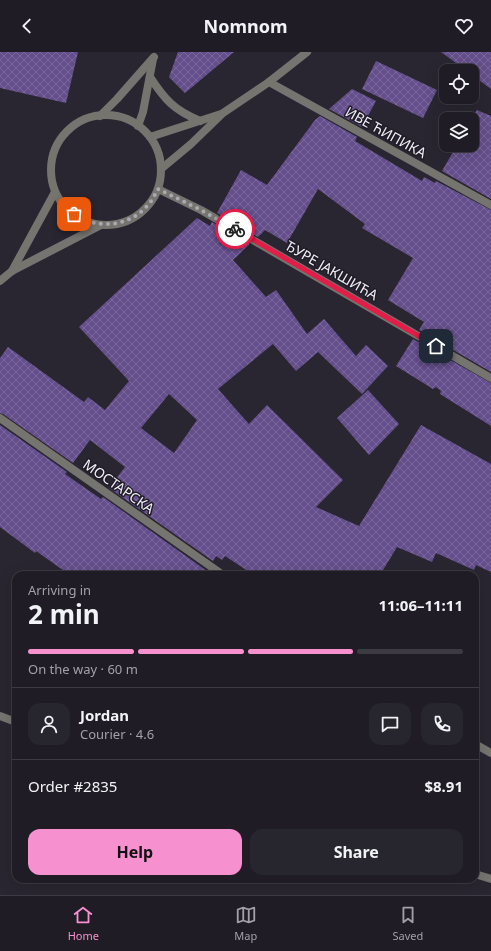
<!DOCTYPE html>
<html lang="en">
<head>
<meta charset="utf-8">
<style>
	:root { --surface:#1f1c25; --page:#27252d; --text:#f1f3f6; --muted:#a1a1a7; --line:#3c3a42; --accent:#f690cf }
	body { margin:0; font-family:"Noto Sans",sans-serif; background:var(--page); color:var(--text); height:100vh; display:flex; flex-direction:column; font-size:15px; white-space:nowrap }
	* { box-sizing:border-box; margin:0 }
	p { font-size:13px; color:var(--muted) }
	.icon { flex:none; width:22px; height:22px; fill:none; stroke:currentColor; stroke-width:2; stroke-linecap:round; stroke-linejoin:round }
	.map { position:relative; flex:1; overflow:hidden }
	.drawer { position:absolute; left:12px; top:519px; width:467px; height:312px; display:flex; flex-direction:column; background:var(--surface); border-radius:12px; box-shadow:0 4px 16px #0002,0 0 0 1px var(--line) }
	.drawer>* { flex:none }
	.fabs { position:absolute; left:439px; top:12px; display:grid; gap:8px }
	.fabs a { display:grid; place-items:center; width:40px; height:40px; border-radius:8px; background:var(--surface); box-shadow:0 4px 16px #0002,0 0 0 1px var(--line); font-size:20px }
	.pin { position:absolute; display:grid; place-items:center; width:34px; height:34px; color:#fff; margin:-17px; border-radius:8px; box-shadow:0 2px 6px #0006 }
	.courier { position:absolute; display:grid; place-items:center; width:40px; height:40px; margin:-20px; border:3px solid #e11d48; border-radius:50%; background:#fff; color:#222; box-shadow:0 1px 5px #0007 }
	.summary em { font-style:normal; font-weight:700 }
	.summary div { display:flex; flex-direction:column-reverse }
	.summary { display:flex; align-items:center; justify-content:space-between; height:68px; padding:0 16px }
	h1 { font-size:26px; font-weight:700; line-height:30px }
	.bar { display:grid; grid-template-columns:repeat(4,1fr); gap:6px 4px; align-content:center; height:48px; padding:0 16px }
	.bar i { height:5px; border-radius:3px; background:var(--line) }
	.bar .current { background:var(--accent) }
	.bar p { grid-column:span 4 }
	.line { display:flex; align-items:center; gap:10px; padding:0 16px; border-top:1px solid var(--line) }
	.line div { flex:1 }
	.round { display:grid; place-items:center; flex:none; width:42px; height:42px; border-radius:12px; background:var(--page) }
	.button { display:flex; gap:8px; margin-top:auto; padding:8px 16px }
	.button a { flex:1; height:46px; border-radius:12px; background:var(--accent); color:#111; font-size:16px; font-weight:700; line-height:46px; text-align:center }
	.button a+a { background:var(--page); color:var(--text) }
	header { display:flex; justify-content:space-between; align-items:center; height:52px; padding:0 16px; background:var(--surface); font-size:18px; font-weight:700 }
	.tabs { display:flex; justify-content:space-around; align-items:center; height:56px; border-top:1px solid var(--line); background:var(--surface); font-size:11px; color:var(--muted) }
	.tabs a { display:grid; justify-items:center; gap:2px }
	.tabs .current { color:var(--accent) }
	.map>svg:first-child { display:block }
	.building { fill:url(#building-cross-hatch); fill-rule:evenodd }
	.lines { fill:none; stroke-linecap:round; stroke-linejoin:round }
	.minor { stroke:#76746e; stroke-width:8 }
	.tertiary { stroke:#76746e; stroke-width:8 }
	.done { stroke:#aaa8b1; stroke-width:4; stroke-dasharray:0 7.2 }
	.route { stroke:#e11d48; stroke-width:5 }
	.labels { text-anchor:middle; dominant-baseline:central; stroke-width:3; stroke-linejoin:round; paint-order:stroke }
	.street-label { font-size:14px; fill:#f0eef6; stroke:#201c27 }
</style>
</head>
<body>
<header><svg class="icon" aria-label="back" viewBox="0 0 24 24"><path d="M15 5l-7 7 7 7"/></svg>Nomnom<svg class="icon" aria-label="heart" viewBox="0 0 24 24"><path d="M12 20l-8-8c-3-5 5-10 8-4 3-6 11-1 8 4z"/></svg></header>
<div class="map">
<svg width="491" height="843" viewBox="0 0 491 843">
	<defs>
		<pattern id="building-cross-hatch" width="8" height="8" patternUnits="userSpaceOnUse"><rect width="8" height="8" fill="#644e8b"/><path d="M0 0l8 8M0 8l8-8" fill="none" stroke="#7a689c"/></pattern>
	</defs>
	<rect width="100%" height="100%" fill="#292631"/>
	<!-- building -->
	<g class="building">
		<path d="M0,0H78L66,51L0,36Z"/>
		<path d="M178,0H234L185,41L169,25Z"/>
		<path d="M441,0H491V37L472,23V19H467Z"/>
		<path d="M376,9L437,38L423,66L362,37Z"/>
		<path d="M352,37L376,49L362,75L329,57Z"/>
		<path d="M477,58L491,64V147L442,119L457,93H472L471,67Z"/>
		<path d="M320,64L357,85L355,89L422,129L424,125L435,131L436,129L491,158V320L419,278L424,270L388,248L413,206L362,176L365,172L318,137L287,191L265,178L258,185L217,161L241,118L267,133L315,68Z"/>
		<path d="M197,166L210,174L212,170L250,192L233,208L266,245L276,238L307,282L324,267L356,304L366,293L388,314L362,342L318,300L296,319L273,292L218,337L249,372L267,353L343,428L316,455L359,474L421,373L491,412V520L476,513L474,518L436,501L432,510L397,495L380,523H254L225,504L222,508L216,504L213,509L109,436L125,415L90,388L73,411L3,362L0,361V306L8,295L84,350L88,345L105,358L129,329L79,275ZM169,342L197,368L174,401L141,376Z"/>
		<path d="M413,287L491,331V374L440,342L441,339L436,335L433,337L396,314Z"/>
		<path d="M368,338L399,372L369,403L337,366Z"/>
		<path d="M0,373L67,420L65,422L101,447L103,445L207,519L205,523H70L36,499L35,501L0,475Z"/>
	</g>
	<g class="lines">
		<!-- minor -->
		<g class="minor">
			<path d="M269,30L491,153"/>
			<path d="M100,64L117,47L154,5"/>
			<path d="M138,74L143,60L153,7"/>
			<path d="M158,137L201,158L491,326"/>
			<path d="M0,366L223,523"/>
			<path d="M0,664L16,670"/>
			<path d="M475,692L491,701"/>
			<path d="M475,822L491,827"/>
		</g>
		<!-- tertiary -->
		<g class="tertiary">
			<path d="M150,25C165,48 174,58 200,69"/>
			<circle cx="106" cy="118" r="55"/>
			<path d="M150,85L221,62"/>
			<path d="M161,117L191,92L223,61L269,30L307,0"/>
			<path d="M12,219L55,140"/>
			<path d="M0,229L12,219L101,173"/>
		</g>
	</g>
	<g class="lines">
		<!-- done -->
		<path class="done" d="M74,162C97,178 129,175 148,153C152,149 155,142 158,137L201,158L235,177"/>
		<!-- route -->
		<path class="route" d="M235,177L436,294"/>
	</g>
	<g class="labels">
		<!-- street labels -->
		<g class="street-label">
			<text transform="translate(386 80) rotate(29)">ИВЕ ЋИПИКА</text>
			<text transform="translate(332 218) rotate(30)">ЂУРЕ ЈАКШИЋА</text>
			<text transform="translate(119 434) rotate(35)">МОСТАРСКА</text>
		</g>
	</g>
</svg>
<div class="fabs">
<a><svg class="icon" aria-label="locate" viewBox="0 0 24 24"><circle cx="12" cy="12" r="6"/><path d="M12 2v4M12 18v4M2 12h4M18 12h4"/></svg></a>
<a><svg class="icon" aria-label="layers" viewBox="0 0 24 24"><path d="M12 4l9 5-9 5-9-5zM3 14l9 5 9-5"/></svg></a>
</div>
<div class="pin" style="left:74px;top:162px;background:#ea580c"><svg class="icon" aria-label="bag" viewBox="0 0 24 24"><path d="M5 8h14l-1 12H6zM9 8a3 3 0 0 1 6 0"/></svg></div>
<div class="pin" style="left:436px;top:294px;background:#1f2937"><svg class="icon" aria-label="home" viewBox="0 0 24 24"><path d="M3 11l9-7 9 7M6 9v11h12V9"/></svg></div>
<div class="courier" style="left:235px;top:177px"><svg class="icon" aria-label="bike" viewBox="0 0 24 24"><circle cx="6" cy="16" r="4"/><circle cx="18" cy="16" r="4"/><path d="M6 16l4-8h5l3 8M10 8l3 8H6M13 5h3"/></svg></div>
<section class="drawer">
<div class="summary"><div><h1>2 min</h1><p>Arriving in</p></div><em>11:06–11:11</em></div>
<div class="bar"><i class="current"></i><i class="current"></i><i class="current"></i><i></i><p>On the way · 60 m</p></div>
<div class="line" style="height:72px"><a class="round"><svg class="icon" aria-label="person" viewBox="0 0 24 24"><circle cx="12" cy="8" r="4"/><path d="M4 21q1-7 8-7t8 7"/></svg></a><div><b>Jordan</b><p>Courier · 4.6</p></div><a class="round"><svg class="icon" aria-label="chat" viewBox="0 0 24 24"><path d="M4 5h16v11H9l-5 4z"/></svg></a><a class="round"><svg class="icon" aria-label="phone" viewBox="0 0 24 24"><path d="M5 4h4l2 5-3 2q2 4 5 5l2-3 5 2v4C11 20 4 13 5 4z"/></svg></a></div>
<div class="line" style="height:52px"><div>Order #2835</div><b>$8.91</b></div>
<div class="button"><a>Help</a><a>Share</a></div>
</section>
</div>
<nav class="tabs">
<a class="current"><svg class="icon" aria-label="home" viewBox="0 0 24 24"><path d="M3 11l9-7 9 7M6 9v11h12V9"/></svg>Home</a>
<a><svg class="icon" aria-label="map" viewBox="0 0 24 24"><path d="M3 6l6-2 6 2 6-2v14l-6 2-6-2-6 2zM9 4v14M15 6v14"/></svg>Map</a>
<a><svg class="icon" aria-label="saved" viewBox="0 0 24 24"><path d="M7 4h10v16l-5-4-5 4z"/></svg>Saved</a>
</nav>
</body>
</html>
